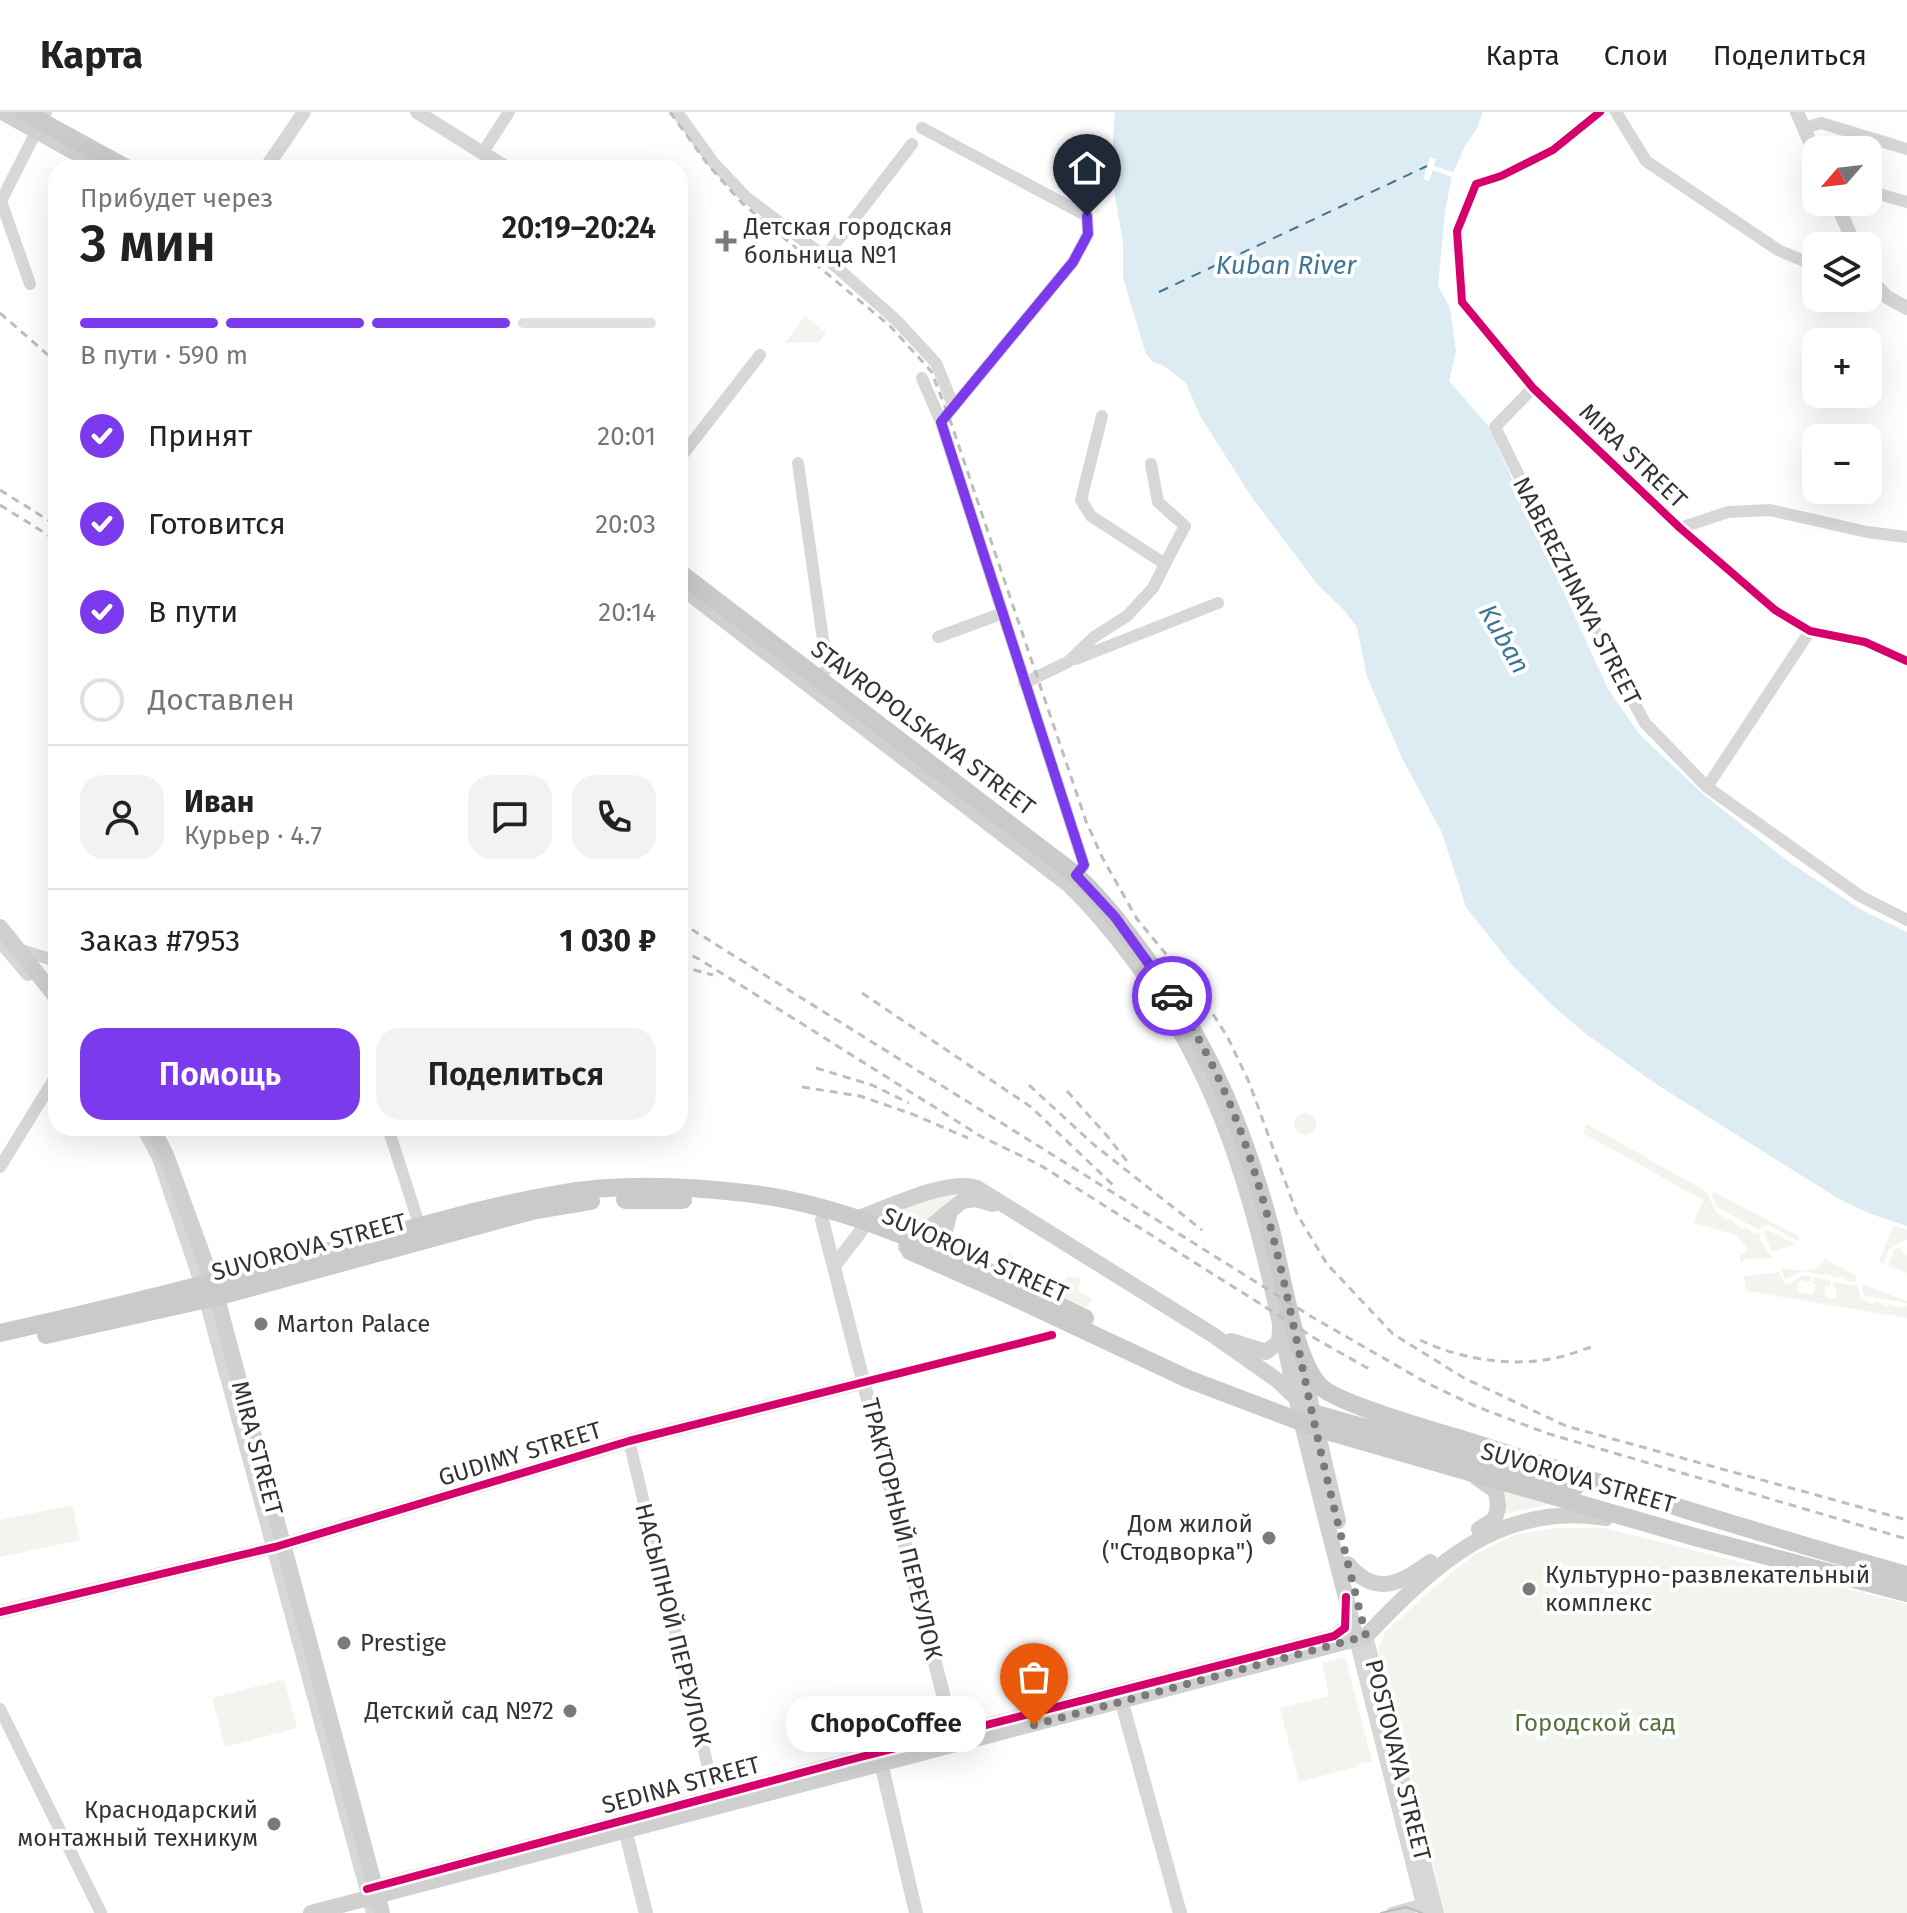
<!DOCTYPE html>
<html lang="ru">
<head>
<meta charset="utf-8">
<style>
	:root { --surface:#fff; --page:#f2f2f2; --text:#222; --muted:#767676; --line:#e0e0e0; --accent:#7c3aed }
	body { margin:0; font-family:"Fira Sans",sans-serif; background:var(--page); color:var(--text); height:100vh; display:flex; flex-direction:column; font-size:30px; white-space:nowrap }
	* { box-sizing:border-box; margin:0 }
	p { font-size:26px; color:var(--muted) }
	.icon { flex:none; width:44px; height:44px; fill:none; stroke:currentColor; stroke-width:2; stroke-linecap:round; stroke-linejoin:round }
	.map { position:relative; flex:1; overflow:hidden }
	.panel { position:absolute; left:48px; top:48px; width:640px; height:976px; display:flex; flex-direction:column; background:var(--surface); border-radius:24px; box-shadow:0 8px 32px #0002 }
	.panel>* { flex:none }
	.needle { width:52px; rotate:242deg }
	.controls { position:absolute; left:1802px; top:24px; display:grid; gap:16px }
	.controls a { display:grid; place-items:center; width:80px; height:80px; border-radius:16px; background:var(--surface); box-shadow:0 8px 32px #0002; font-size:40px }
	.pin { position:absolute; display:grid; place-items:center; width:68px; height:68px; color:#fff; margin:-82px -34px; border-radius:50% 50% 50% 0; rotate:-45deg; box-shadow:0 0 8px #0007 }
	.pin .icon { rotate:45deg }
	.courier { position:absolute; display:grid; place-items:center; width:80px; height:80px; margin:-40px; border:6px solid #7c3aed; border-radius:50%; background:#fff; color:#222; box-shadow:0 2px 10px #0007 }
	.bubble { position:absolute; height:56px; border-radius:24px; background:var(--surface); box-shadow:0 8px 32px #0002; font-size:26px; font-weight:600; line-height:56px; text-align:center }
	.overview em { font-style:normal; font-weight:600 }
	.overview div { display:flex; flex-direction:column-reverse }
	.overview { display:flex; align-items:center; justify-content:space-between; height:136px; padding:0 32px }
	h1 { font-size:52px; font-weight:600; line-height:60px }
	.bar { display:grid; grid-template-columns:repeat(4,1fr); gap:12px 8px; align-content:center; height:96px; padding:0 32px }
	.bar i { height:10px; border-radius:6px; background:var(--line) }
	.bar .current { background:var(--accent) }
	.bar p { grid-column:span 4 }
	.line { display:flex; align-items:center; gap:20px; padding:0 32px; border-top:2px solid var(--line) }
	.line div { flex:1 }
	.round { display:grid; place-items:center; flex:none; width:84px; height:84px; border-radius:24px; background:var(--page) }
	ol { padding:0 32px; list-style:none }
	li { display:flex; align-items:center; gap:24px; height:88px }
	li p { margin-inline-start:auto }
	li .icon { padding:8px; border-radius:50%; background:var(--accent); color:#fff; stroke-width:4 }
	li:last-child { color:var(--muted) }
	li i { width:44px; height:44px; border:4px solid var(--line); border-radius:50% }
	.button { display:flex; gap:16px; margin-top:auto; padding:16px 32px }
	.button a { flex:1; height:92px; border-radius:24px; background:var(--accent); color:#fff; font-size:32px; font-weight:600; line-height:92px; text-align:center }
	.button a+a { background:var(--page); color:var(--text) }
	header { display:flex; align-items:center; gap:48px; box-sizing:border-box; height:112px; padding:0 40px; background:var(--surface); border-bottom:2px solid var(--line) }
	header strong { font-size:38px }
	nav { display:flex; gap:44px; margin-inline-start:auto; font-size:28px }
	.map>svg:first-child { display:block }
	.green { fill:#f1f5ed }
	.water { fill:#ddebf3 }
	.pier { fill:#fff }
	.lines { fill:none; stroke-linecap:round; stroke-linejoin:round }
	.ferry { stroke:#3f7597; stroke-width:2; stroke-dasharray:10 8; stroke-linecap:butt }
	.minor { stroke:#d7d7d7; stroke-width:12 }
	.tertiary { stroke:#d7d7d7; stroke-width:14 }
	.secondary { stroke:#d0d0d0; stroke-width:16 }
	.primary { stroke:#cacaca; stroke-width:18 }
	.tram { stroke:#bebebe; stroke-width:2 }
	.rail { stroke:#bebebe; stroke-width:3; stroke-dasharray:8 6; stroke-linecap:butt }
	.primary-bridge { stroke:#cacaca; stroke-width:18 }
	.cycleway-casing { stroke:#fff; stroke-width:13 }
	.cycleway { stroke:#d6006c; stroke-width:8 }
	.done { stroke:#7a7a7a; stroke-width:8; stroke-dasharray:0 14.4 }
	.route { stroke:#7c3aed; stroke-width:10 }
	.poi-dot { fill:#7a7a7a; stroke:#fff; stroke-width:3 }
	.labels { text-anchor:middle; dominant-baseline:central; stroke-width:8; stroke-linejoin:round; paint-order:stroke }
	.poi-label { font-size:24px; fill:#333; stroke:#fff; text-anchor:start }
	.street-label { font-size:24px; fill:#333; stroke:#fff }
	.park-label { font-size:24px; fill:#56703f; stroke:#fff }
	.water-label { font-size:26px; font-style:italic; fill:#3f7597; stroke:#fff }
</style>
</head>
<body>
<header>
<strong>Карта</strong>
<nav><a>Карта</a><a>Слои</a><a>Поделиться</a></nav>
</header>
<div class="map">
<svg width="1907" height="1801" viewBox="0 0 1907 1801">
	<rect width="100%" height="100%" fill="#fff"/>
	<!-- green -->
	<g class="green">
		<path d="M805,204L826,221L819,230L785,231Z"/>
		<circle cx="1305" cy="1012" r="11"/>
		<path d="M1587,1012L1707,1080C1712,1092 1715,1102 1726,1108L1730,1107L1742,1117L1745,1115L1756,1122L1760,1121V1128L1772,1146L1746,1147L1741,1151L1739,1145L1745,1141L1746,1135L1737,1123L1694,1111L1703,1088L1583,1021Z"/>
		<path d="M956,1080L946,1094L917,1117L884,1105L928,1088Z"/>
		<path d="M1714,1080L1800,1125L1798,1129L1768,1113L1757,1117L1717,1095L1712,1083Z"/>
		<path d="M1893,1113L1907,1118V1127L1889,1137L1884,1152L1879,1150Z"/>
		<path d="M1767,1118L1796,1132L1772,1140L1763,1119Z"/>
		<path d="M1900,1135L1907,1144V1161L1888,1154L1894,1138Z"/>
		<path d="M1010,1139L1020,1157L1060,1177L1067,1164L1081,1167L1077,1179L1093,1187L1086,1196L1003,1156Z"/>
		<path d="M1825,1147L1855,1163L1857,1169L1850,1170L1842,1164L1837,1166L1827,1161L1822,1163L1803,1159L1785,1167L1781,1157C1798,1156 1815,1165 1825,1147Z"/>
		<path d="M1779,1160L1784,1171L1790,1172L1803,1163L1811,1165L1810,1170L1800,1168L1797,1179L1813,1183L1816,1172L1812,1171L1814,1165L1831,1169L1830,1175L1826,1174L1824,1184L1835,1187L1837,1177L1833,1175L1834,1170L1852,1174L1857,1172L1861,1187L1872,1192L1876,1189L1886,1194L1890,1192L1901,1196L1907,1194V1206L1747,1179L1743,1162L1747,1164Z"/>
		<path d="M1862,1172L1907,1189V1191L1864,1184Z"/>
		<path d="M1499,1375L1554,1391L1501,1403Z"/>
		<path d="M72,1393L80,1428L0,1445V1408Z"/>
		<path d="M1556,1416H1604L1907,1492V1801H1445L1378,1538L1385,1521L1422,1486L1475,1442L1514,1423Z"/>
		<path d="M1345,1545L1372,1649L1356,1653V1655L1299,1670L1280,1596L1329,1584L1322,1551Z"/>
		<path d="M284,1567L297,1616L225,1635L212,1586Z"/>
	</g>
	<!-- water -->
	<path class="water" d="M1115,0H1483L1476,18L1466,32L1452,63L1445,100L1438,174L1450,196L1456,239L1449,269L1487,312L1608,577L1640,623L1704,683L1789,750L1863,799L1907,820V1114L1871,1102L1839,1087L1656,972L1586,922L1550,891L1511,852L1466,795L1442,721L1402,646L1367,565L1357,515L1343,497L1318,473L1253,387L1200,304L1186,271L1164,254L1153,250L1146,242L1123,166V130L1111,61Z"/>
	<!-- pier -->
	<path class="pier" d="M1430,45L1436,47L1434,54L1453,60L1452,65L1433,58L1429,69L1423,67Z"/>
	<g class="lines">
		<!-- ferry -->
		<path class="ferry" d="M1159,180L1427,54"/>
		<!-- minor -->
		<g class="minor">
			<path d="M677,0L713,50L746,85L825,145L896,208L936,251L954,295"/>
			<path d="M1600,0L1553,38L1501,64L1476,72L1457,119L1462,190L1533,276L1680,416L1775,498L1810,519L1865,530L1907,549"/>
			<path d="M1616,0L1646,49L1778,138L1816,154"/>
			<path d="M922,16L1087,104L1088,122L1073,150L941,310"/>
			<path d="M1804,16L1821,11L1907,37"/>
			<path d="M483,40L509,0"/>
			<path d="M1868,79L1907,90"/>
			<path d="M825,145L912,32"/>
			<path d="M30,172L1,89L46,0"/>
			<path d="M922,266L941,310L1084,753L1073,767"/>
			<path d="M1533,276L1495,315L1601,531L1645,611L1707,675L1860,784L1907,808"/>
			<path d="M680,346L760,243"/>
			<path d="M798,351L827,556L817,571"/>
			<path d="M1151,352L1158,390L1185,414L1165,452"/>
			<path d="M1680,416L1728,400L1770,398L1867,420L1907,425"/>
			<path d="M938,525L1003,501"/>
			<path d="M1076,547L1218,491"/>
			<path d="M1024,571L1068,550L1094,525L1127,504L1153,476L1165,452L1091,404L1081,388L1102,304"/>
			<path d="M1707,675L1810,519"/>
			<path d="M18,837L56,849"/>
			<path d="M388,1016L421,1118"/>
			<path d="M0,1055L56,964"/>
			<path d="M865,1270L1052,1223"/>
			<path d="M629,1329L717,1692"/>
			<path d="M0,1597L101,1801"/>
			<path d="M1392,1801L1431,1790"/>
		</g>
		<!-- tertiary -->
		<g class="tertiary">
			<path d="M417,0L507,56"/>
			<path d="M1797,0L1816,44"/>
			<path d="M266,56L304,0"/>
			<path d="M1836,90L1855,134"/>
			<path d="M1868,165L1887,185L1907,196"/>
			<path d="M0,829L28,862"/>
			<path d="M143,1016L159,1046L202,1174L373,1801"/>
			<path d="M822,1108L955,1629"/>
			<path d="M834,1154L861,1119"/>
			<path d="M0,1500L275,1435L629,1329L865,1270"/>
			<path d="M1366,1524L1437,1801"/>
			<path d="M1356,1527L1425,1801"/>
			<path d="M1119,1580L1180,1801"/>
			<path d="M879,1642L916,1801"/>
			<path d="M623,1709L646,1801"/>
			<path d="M367,1777L849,1648L1334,1524L1345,1516L1347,1497"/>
		</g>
		<!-- secondary -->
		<g class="secondary">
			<path d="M2,0L103,56"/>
			<path d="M680,474L1069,773C1097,800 1120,829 1143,861C1238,994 1262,1130 1296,1285C1314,1366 1337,1446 1356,1527"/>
			<path d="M0,815L56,885"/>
			<path d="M152,1016L166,1043L213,1171L382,1801"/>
			<path d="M858,1106C889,1096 947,1066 977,1076L1213,1223L1277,1268L1296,1286"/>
			<path d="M906,1135L962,1089L976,1087L993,1092"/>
			<path d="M949,1142L944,1122L950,1100"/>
			<path d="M1231,1229L1266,1240L1279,1230L1280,1216"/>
			<path d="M1301,1249L1338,1409"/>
			<path d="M1476,1365L1496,1379L1498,1395L1495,1407L1479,1417"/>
			<path d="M1348,1452C1375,1485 1401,1472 1430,1450"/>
			<path d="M311,1801L1356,1527L1366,1524C1434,1453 1500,1389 1606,1406"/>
		</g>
		<!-- primary -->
		<g class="primary">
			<path d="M24,0L126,56"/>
			<path d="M680,461L1076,763C1102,787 1122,814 1143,842C1207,930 1241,1008 1270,1114C1281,1155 1293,1246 1320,1274C1336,1291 1434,1319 1461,1327C1609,1374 1757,1421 1907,1463"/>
			<path d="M625,1088H683"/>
			<path d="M910,1139L996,1177"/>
			<path d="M0,1221C104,1198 208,1172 311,1144C393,1123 475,1096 558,1082C618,1071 684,1074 745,1081C836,1091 919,1129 1002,1166"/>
			<path d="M46,1223L216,1185L532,1099L591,1089"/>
			<path d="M1316,1302L1575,1375"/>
			<path d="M1320,1317L1695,1425L1907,1481"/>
		</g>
		<!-- tram -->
		<path class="tram" d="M1381,1801L1406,1795L1422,1801"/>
		<!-- rail -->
		<g class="rail">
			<path d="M670,0L709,54L742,91L890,214L931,259L948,302L1086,709L1102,745L1137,807L1204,888L1227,924L1249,970L1297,1102L1327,1152L1393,1222L1464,1266L1566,1314L1907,1408"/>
			<path d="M0,201L56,250"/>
			<path d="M0,378L56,413"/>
			<path d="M0,393L56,428"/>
			<path d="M680,810L1312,1205L1427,1271L1475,1294L1546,1321L1907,1427"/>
			<path d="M680,838L699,847L982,1025L1040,1053L1316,1227L1371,1258"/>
			<path d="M680,854L713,863"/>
			<path d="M862,881L1031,995L1114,1074"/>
			<path d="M816,956L872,973L909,991"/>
			<path d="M1029,973L1093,1032L1202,1118"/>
			<path d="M802,975L860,984L912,1002L968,1026"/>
			<path d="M1067,979L1108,1025L1130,1053"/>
			<path d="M1420,1228C1458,1246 1507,1255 1550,1247C1564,1245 1578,1239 1592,1235"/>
		</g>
		<!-- primary-bridge -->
		<g class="primary-bridge">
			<path d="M1002,1166L1085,1206"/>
			<path d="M996,1177L1188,1267L1320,1317"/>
		</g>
		<defs>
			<g id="cycleway">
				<path d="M1600,0L1553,38L1501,64L1476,72L1457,119L1462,190L1533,276L1680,416L1775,498L1810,519L1865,530L1907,549"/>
				<path d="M0,1500L275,1435L629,1329L1052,1223"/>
				<path d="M367,1777L849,1648L1334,1524L1345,1516L1346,1485"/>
			</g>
		</defs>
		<!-- cycleway casing -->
		<use href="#cycleway" class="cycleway-casing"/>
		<!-- cycleway -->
		<use href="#cycleway" class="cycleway"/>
	</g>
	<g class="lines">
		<!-- done -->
		<path class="done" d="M1034,1613L1366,1524C1346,1443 1325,1363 1308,1282C1279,1145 1253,1002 1172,884"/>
		<!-- route -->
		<path class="route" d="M1087,104L1088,122L1073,150L941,310L1084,753L1076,763L1115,805L1172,884"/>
	</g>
	<!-- markers -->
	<g class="poi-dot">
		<path d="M722 117h8v8h8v8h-8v8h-8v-8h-8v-8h8z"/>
		<circle cx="261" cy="1212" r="8"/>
		<circle cx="1269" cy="1426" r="8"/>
		<circle cx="1529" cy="1477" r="8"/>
		<circle cx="344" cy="1531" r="8"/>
		<circle cx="570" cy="1599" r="8"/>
		<circle cx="274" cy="1712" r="8"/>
	</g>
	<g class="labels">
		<!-- poi labels -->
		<g class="poi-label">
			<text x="744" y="115">Детская городская<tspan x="744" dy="28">больница №1</tspan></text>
			<text x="277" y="1212">Marton Palace</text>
			<text x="1253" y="1412" text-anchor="end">Дом жилой<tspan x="1253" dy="28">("Стодворка")</tspan></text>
			<text x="1545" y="1463">Культурно-развлекательный<tspan x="1545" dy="28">комплекс</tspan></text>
			<text x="360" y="1531">Prestige</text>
			<text x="554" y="1599" text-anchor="end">Детский сад №72</text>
			<text x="258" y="1698" text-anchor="end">Краснодарский<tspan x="258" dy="28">монтажный техникум</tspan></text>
		</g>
		<!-- street labels -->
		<g class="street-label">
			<text transform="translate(1633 344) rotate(44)">MIRA STREET</text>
			<text transform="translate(1577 479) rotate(63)">NABEREZHNAYA STREET</text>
			<text transform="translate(923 616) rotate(37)">STAVROPOLSKAYA STREET</text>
			<text transform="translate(309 1135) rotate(-15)">SUVOROVA STREET</text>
			<text transform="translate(975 1143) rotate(24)">SUVOROVA STREET</text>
			<text transform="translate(257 1336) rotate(75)">MIRA STREET</text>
			<text transform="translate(520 1342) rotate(-17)">GUDIMY STREET</text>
			<text transform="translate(1578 1366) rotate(16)">SUVOROVA STREET</text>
			<text transform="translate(902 1417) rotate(76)">ТРАКТОРНЫЙ ПЕРЕУЛОК</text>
			<text transform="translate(673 1513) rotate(76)">НАСЫПНОЙ ПЕРЕУЛОК</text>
			<text transform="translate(1398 1648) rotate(76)">POSTOVAYA STREET</text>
			<text transform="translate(681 1673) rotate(-15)">SEDINA STREET</text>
		</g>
		<!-- park labels -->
		<g class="park-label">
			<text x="1595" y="1611">Городской сад</text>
		</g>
		<!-- water labels -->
		<g class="water-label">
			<text x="1286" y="153">Kuban River</text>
			<text transform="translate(1504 527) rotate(60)">Kuban</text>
		</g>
	</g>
</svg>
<div class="controls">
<a><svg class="needle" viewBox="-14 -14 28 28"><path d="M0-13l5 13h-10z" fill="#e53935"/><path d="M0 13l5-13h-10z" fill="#767676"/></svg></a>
<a><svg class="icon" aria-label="layers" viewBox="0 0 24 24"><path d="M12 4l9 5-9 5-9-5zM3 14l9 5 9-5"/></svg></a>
<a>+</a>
<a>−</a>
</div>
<div class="pin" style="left:1034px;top:1613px;background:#ea580c"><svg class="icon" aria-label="bag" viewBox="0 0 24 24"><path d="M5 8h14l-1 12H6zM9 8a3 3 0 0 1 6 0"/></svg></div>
<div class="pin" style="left:1087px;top:104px;background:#1f2937"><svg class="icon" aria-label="home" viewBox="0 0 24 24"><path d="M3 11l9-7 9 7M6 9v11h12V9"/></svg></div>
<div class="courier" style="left:1172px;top:884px"><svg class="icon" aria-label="car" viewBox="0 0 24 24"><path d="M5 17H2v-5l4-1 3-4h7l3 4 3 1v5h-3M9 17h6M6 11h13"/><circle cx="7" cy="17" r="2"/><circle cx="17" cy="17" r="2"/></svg></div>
<div class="bubble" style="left:786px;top:1584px;width:200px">ChopoCoffee</div>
<section class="panel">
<div class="overview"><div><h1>3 мин</h1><p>Прибудет через</p></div><em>20:19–20:24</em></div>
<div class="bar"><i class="current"></i><i class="current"></i><i class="current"></i><i></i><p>В пути · 590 m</p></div>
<ol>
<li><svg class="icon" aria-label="check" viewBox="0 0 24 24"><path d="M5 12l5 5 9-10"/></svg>Принят<p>20:01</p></li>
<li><svg class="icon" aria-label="check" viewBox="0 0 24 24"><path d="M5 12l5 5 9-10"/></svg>Готовится<p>20:03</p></li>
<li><svg class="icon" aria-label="check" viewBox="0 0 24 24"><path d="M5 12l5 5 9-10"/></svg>В пути<p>20:14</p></li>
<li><i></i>Доставлен</li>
</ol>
<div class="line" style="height:144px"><a class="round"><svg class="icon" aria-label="person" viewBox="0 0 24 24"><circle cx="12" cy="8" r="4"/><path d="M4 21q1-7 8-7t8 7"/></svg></a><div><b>Иван</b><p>Курьер · 4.7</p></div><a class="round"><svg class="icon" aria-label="chat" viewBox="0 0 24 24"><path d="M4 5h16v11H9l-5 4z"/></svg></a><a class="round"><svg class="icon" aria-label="phone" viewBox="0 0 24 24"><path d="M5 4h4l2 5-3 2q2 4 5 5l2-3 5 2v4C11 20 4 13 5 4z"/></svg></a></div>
<div class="line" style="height:104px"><div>Заказ #7953</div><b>1 030 ₽</b></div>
<div class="button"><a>Помощь</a><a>Поделиться</a></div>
</section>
</div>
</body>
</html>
